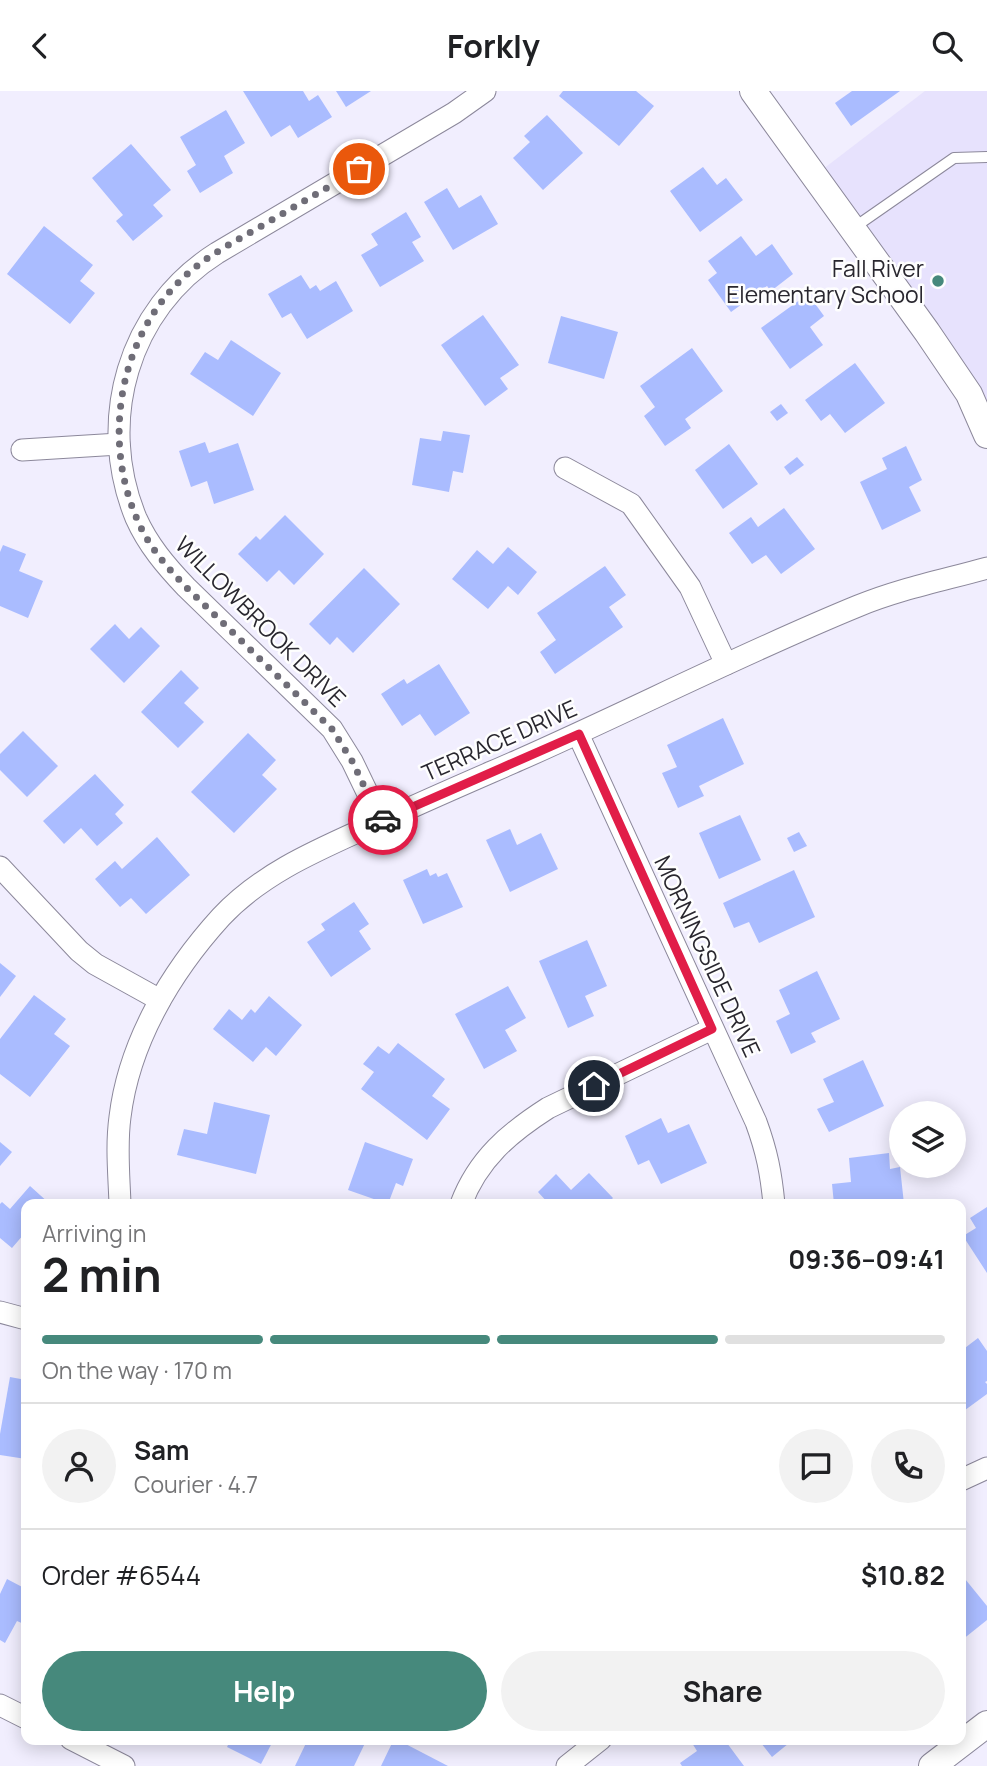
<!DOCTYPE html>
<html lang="en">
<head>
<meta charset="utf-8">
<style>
	:root { --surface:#fff; --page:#f2f2f2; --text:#202124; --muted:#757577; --line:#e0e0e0; --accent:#46897c }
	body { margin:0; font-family:Manrope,sans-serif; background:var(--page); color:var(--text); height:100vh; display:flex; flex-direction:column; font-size:26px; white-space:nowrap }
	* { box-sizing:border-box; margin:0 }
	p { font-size:23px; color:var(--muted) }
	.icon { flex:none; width:38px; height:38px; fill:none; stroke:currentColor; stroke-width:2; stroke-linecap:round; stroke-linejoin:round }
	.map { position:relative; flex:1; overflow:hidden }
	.drawer { position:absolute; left:21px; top:1108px; width:945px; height:546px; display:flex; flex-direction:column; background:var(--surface); border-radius:14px; box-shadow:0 4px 18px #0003 }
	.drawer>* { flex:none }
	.tools { position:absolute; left:889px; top:1010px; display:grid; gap:14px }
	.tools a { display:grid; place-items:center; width:77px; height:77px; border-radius:50%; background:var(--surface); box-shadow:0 4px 18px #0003; font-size:35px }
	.pin { position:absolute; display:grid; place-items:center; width:60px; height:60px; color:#fff; margin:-30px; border:4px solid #fff; border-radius:50%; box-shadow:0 2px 7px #0007 }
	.courier { position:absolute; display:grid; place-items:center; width:70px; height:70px; margin:-35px; border:5px solid #e11d48; border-radius:50%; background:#fff; color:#222; box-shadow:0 2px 9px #0007 }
	.summary em { font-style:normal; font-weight:700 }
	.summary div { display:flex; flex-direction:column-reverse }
	.summary { display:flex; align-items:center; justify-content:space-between; height:119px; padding:0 21px }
	h1 { font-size:46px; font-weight:700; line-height:52px }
	.bar { display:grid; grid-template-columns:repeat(4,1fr); gap:10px 7px; align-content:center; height:84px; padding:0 21px }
	.bar i { height:9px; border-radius:5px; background:var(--line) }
	.bar .active { background:var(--accent) }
	.bar p { grid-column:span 4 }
	.line { display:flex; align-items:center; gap:18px; padding:0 21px; border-top:2px solid var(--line) }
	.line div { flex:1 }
	.round { display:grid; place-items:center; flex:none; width:74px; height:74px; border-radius:37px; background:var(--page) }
	.primary-button { display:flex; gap:14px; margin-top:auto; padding:14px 21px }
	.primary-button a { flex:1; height:80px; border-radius:42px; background:var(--accent); color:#fff; font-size:28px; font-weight:700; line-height:80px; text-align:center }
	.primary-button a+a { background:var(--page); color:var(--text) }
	header { display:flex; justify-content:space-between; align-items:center; height:91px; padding:0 21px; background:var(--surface); font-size:32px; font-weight:700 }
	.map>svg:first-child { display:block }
	.built { fill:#e7e2fd }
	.building { fill:#aabcff }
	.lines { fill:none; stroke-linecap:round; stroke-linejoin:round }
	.service-casing { stroke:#8c889b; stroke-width:12 }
	.minor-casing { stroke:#8c889b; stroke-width:23 }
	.tertiary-casing { stroke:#8c889b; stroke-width:28 }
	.service { stroke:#fff; stroke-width:10 }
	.minor { stroke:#fff; stroke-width:21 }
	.tertiary { stroke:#fff; stroke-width:26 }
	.done { stroke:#6f6d77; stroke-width:7; stroke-dasharray:0 12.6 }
	.route { stroke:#e11d48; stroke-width:9 }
	.poi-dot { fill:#46897c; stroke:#fefefe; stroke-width:2.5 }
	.labels { text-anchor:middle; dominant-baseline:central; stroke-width:5; stroke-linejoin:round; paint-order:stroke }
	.poi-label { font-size:23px; fill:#29272f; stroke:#fefefe; text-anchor:end }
	.street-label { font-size:23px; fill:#29272f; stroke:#fefefe }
</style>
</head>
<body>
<header><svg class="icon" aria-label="back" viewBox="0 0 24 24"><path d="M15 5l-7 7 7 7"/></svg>Forkly<svg class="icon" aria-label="search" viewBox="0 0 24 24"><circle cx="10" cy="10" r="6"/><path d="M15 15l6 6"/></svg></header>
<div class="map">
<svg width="987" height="1675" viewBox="0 0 987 1675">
	<rect width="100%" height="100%" fill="#f1eefe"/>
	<!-- built -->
	<path class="built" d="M925,0H987V344L814,85Z"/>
	<!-- building -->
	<g class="building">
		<path d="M243,0H303L309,10L318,4L332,26L298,47L290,34L271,46Z"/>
		<path d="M336,0H371L346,16Z"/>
		<path d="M563,0H636L654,15L619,55L559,5Z"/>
		<path d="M852,0H900L851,35L835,12Z"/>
		<path d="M226,19L245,52L224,65L233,82L200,102L187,80L196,74L180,46Z"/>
		<path d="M547,24L583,62L543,99L513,67L530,51L524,45Z"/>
		<path d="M131,53L171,99L153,114L163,125L133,150L116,130L123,124L92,87Z"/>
		<path d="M703,76L717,94L726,87L743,109L700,141L670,100Z"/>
		<path d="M447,97L459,117L481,104L498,133L453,159L424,111Z"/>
		<path d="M406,121L421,146L412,151L424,170L380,196L361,164L378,154L371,143Z"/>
		<path d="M44,135L93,174L80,190L95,202L70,233L7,183Z"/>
		<path d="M741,145L756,165L772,153L793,183L771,200L767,195L731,221L708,189L717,182L708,170Z"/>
		<path d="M301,184L310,198L316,194L320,200L336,190L353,220L307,248L291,222L282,227L268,203Z"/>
		<path d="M808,203L824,225L810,236L823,254L790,278L761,237Z"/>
		<path d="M483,224L519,274L500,287L508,298L485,315L441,254Z"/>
		<path d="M561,225L618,241L604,288L548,272Z"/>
		<path d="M231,249L281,282L253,325L190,283L205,261L218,269Z"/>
		<path d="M692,257L723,300L685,328L691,337L665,355L644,325L655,316L640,295Z"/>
		<path d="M855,272L885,312L845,342L830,323L821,330L805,309Z"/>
		<path d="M781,313L788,322L777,330L770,321Z"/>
		<path d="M443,340L470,344L463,382L453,380L449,401L412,394L420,347L441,350Z"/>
		<path d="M205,351L209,362L238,352L254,399L214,413L207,390L191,396L179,360Z"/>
		<path d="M729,353L758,393L723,418L695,379Z"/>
		<path d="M906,355L922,389L909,396L921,420L882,439L860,391L887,378L882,367Z"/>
		<path d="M797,366L804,374L790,384L784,376Z"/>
		<path d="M784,417L815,458L781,483L766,464L752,473L729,442L751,426L758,436Z"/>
		<path d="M285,424L324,463L294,494L279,479L267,491L238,463L256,445L260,449Z"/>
		<path d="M3,454L26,463L19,480L43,490L28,527L0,515V461Z"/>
		<path d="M508,456L537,481L518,504L508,495L488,518L452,488L477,459L493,473Z"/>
		<path d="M605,475L626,504L609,516L623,536L555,583L540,561L556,549L537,522Z"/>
		<path d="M364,477L400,513L353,562L337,546L330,554L309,533Z"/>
		<path d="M115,533L129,548L141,536L160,555L124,592L90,558Z"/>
		<path d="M439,573L470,622L435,645L420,623L402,635L381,603L404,588L407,593Z"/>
		<path d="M181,579L199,597L184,612L204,631L178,657L141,621Z"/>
		<path d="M723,627L744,673L699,695L704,705L678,717L662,682L677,676L667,654Z"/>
		<path d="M23,640L58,675L27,706L0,679V663Z"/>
		<path d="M248,642L276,669L262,684L277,698L234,742L191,701Z"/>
		<path d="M95,683L124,714L115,723L123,732L97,755L81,737L64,753L43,730Z"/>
		<path d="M740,724L761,769L719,788L699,742Z"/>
		<path d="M510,738L517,754L541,742L558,778L510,801L486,749Z"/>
		<path d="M799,741L807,755L794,761L787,747Z"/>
		<path d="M157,746L190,784L146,823L131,807L120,816L95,788L115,770L122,778Z"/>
		<path d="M427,778L430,785L436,782L438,786L447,782L463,816L423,833L403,789Z"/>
		<path d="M794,779L815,826L759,852L749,831L734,837L723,812Z"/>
		<path d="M354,811L369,833L359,840L371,858L331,886L307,851L325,839L321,833Z"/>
		<path d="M587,849L607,895L585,905L594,925L568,937L539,870Z"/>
		<path d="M0,872L16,885L0,906Z"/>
		<path d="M817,880L840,928L811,942L816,951L791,963L776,930L790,923L779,899Z"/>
		<path d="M508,895L526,927L505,939L517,960L484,978L455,923Z"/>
		<path d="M34,904L66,928L54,943L70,955L30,1006L0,983V948Z"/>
		<path d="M269,905L302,934L276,965L266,956L253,971L213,938L229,918L242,929L251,918L255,922Z"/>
		<path d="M398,952L445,988L432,1005L450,1018L427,1049L361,998L374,981L363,973L378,955L389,963Z"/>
		<path d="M863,969L884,1015L829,1041L817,1018L834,1011L823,988Z"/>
		<path d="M214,1011L270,1024L256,1083L177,1064L184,1038L207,1043Z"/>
		<path d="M661,1027L668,1042L689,1033L707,1072L661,1093L649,1069L638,1074L625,1045Z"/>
		<path d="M0,1051L12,1061L0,1075Z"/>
		<path d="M365,1051L413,1068L403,1095L396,1092L388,1113L348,1099Z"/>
		<path d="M889,1062L890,1078L900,1076L904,1113H834L832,1093L851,1091L849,1067Z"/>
		<path d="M589,1082L613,1107L607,1113H549L538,1101L556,1083L571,1099Z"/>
		<path d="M30,1095L50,1113H26V1145L24,1143L12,1157L0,1147V1113L2,1111L10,1118Z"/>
		<path d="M987,1116V1182L963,1145L976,1137L970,1127Z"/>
		<path d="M978,1247L987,1260V1290L985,1291L987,1293V1303L961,1322V1260Z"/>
		<path d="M10,1286L26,1289V1368L0,1364V1343Z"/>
		<path d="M961,1483L987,1515V1529L962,1549L961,1547Z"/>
		<path d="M7,1488L26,1498V1534L17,1530L5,1552L0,1549V1503Z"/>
		<path d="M231,1648H274L261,1673L227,1656Z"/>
		<path d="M308,1648H367L354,1675H295Z"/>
		<path d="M394,1648H396L448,1675H381Z"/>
		<path d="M697,1648H724L744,1675H682L680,1672L697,1660L692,1652Z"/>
		<path d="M758,1648H794L772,1666Z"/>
	</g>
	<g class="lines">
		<defs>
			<path id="service" d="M852,138L954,67L987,66"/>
			<g id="minor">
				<path d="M22,359L119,353"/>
				<path d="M565,377L631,413L690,496L726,573"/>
				<path d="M578,643L756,1031C767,1061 771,1082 774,1113"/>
				<path d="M381,730L352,670L332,638L186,496C166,475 148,454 136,427C96,330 128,218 217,162L454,22L485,0"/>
				<path d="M0,776L79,860L95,873L160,909"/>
				<path d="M120,1113C119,1084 116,1055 120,1026C129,951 171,881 221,826C263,781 320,758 375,733C422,711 471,690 519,669C632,619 743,562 858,515C899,498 944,489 987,477"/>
				<path d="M461,1113C478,1068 509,1042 548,1017L712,938"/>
				<path d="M0,1221L26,1228"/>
				<path d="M961,1389L987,1377"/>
				<path d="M0,1614L26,1627"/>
				<path d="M71,1648L124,1675"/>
				<path d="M567,1675L601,1648"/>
			</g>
			<g id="tertiary">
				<path d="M753,0L927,241L969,303L987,344"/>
				<path d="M932,1675L987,1633"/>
			</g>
		</defs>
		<!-- service casing -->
		<use href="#service" class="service-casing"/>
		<!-- minor casing -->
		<use href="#minor" class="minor-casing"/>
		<!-- tertiary casing -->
		<use href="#tertiary" class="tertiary-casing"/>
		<!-- service -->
		<use href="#service" class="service"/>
		<!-- minor -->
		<use href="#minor" class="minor"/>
		<!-- tertiary -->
		<use href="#tertiary" class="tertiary"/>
	</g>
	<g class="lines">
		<!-- done -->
		<path class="done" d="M359,78C325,98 292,117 258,137C232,152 205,166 183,187C119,247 102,348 137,428C148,455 167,476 186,496L332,638L352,670L381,730L383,729"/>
		<!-- route -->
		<path class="route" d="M383,729L579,643L712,938L594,995"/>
	</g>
	<!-- markers -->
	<circle class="poi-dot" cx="938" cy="190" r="7"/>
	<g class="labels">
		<!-- poi labels -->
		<g class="poi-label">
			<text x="924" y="177">Fall River<tspan x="924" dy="26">Elementary School</tspan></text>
		</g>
		<!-- street labels -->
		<g class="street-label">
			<text transform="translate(261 530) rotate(45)">WILLOWBROOK DRIVE</text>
			<text transform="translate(499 649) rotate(-24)">TERRACE DRIVE</text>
			<text transform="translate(708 865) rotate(65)">MORNINGSIDE DRIVE</text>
		</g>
	</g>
</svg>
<div class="tools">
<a><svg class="icon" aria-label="layers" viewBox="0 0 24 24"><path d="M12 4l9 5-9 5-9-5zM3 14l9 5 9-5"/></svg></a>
</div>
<div class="pin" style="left:359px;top:78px;background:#ea580c"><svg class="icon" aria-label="bag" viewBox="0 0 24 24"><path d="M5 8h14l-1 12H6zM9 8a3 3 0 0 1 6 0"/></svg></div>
<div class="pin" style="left:594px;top:995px;background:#1f2937"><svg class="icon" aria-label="home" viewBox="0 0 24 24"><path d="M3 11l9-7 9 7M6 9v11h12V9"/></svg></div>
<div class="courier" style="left:383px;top:729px"><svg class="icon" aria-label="car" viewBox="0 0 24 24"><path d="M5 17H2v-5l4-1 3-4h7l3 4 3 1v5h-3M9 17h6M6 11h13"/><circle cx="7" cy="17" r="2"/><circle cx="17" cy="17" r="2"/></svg></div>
<section class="drawer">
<div class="summary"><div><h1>2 min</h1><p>Arriving in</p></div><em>09:36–09:41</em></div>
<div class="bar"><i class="active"></i><i class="active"></i><i class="active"></i><i></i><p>On the way · 170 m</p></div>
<div class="line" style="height:126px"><a class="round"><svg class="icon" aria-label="person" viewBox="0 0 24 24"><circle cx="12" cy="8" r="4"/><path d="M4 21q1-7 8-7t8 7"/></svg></a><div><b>Sam</b><p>Courier · 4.7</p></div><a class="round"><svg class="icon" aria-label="chat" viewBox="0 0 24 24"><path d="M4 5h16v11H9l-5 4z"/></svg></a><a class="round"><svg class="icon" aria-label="phone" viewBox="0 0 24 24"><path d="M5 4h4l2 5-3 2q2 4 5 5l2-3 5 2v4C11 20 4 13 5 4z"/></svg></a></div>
<div class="line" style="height:91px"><div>Order #6544</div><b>$10.82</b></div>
<div class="primary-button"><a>Help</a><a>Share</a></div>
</section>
</div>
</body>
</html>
